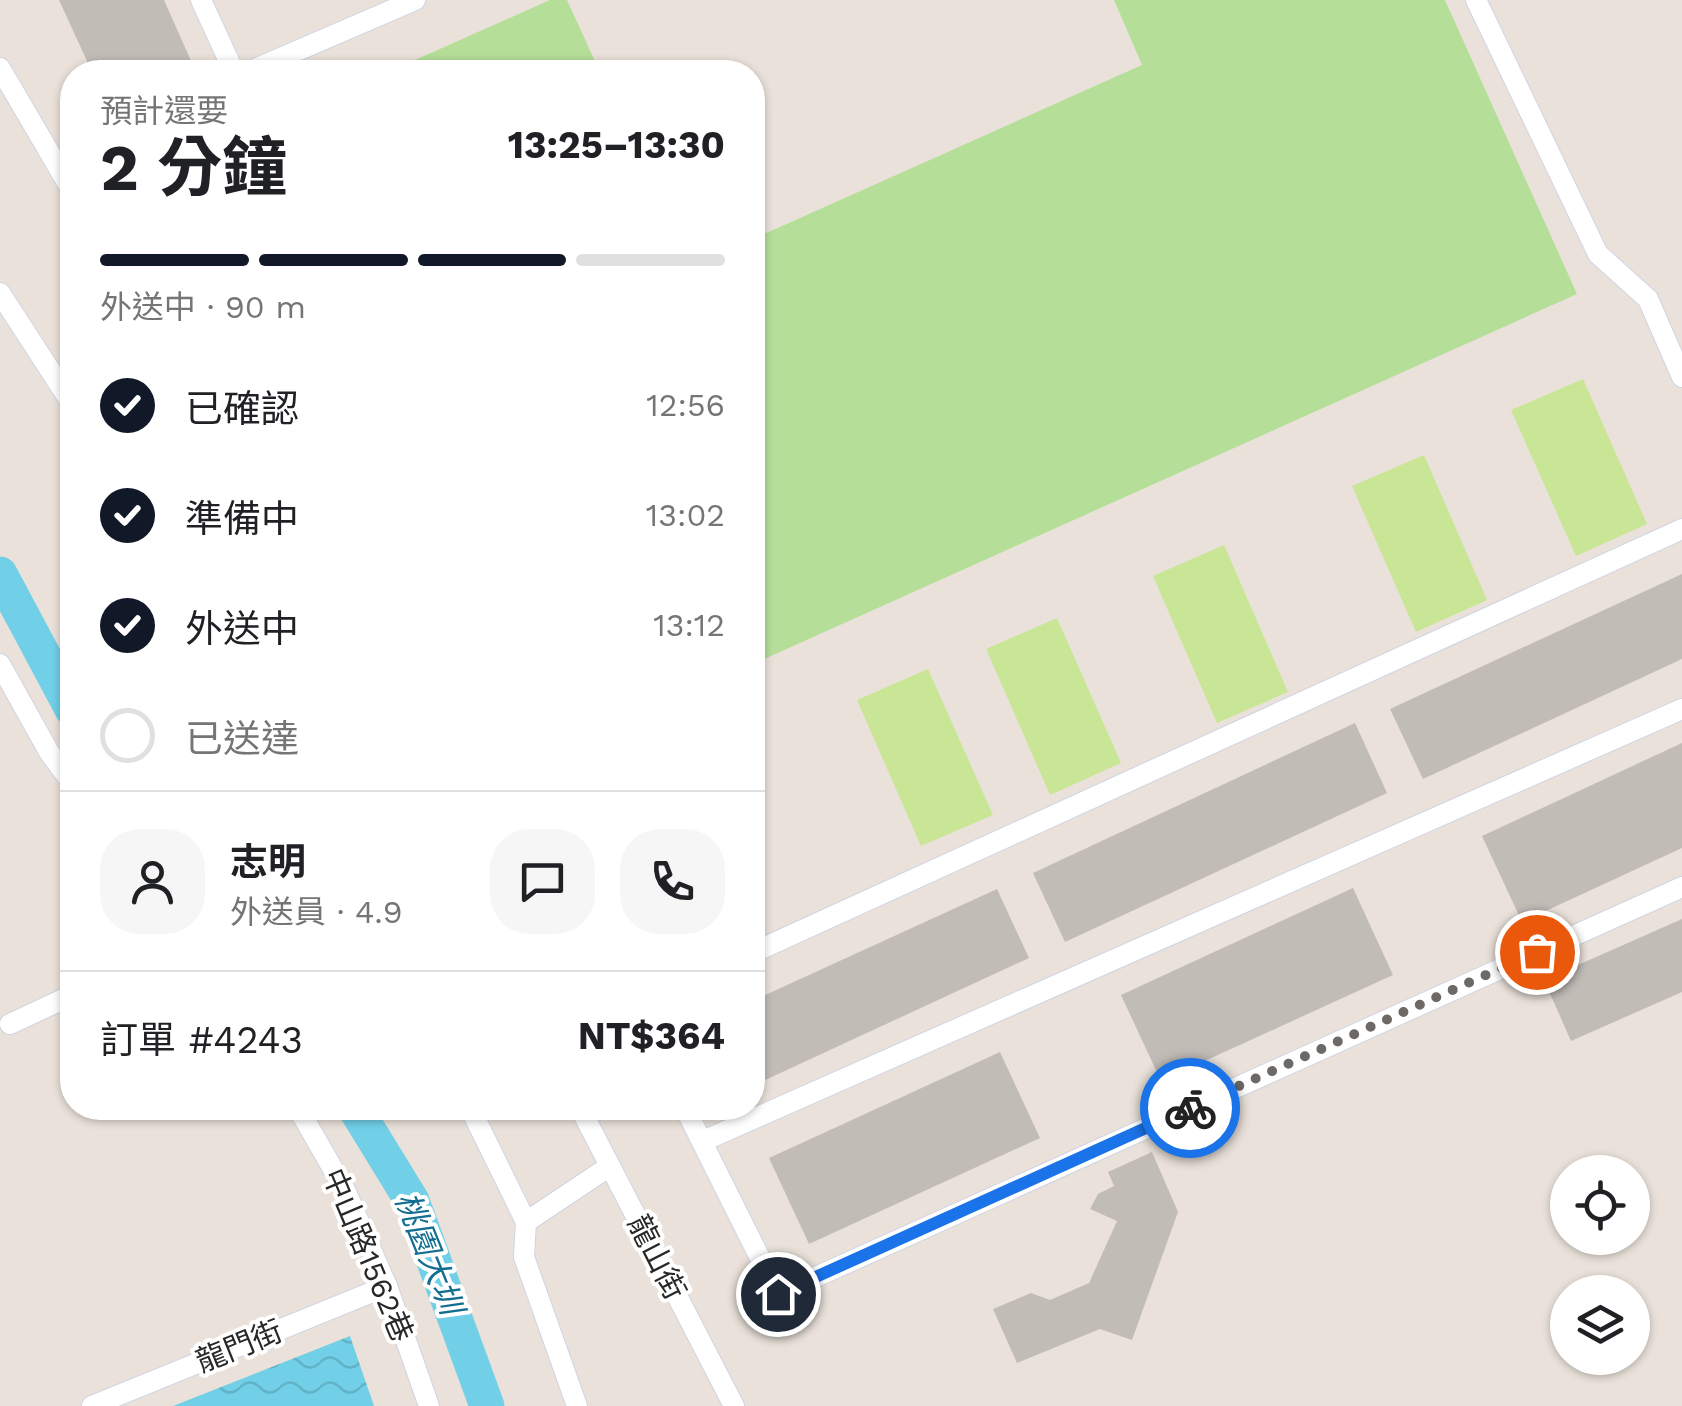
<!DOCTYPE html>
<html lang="zh-TW">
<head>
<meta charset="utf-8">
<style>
	:root { --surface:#fff; --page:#f6f6f6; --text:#202124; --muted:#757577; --line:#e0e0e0; --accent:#111827 }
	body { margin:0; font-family:"Work Sans","Noto Sans TC",sans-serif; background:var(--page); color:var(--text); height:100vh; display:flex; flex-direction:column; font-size:38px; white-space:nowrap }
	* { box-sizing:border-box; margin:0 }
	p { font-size:32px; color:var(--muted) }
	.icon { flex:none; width:55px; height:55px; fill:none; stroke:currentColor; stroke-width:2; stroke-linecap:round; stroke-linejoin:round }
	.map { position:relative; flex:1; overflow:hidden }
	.side { position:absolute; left:60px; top:60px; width:705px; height:1060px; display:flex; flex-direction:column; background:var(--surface); border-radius:40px; box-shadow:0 2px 8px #0004 }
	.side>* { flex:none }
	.buttons { position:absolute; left:1550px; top:1155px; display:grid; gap:20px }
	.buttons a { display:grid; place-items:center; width:100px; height:100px; border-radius:50%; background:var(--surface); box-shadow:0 2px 8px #0004; font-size:50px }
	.pin { position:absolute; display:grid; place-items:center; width:85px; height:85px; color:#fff; margin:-42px; border:5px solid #fff; border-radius:50%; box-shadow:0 2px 10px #0007 }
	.courier { position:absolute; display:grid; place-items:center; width:100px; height:100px; margin:-50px; border:8px solid #1a73e8; border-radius:50%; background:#fff; color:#222; box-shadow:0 2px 12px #0007 }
	.overview em { font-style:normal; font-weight:700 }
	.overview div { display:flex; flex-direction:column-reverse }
	.overview { display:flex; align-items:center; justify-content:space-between; height:170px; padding:0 40px }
	h1 { font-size:65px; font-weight:700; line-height:75px }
	.bar { display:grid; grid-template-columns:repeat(4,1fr); gap:15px 10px; align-content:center; height:120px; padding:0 40px }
	.bar i { height:12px; border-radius:8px; background:var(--line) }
	.bar .current { background:var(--accent) }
	.bar p { grid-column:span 4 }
	.line { display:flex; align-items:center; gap:25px; padding:0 40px; border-top:2px solid var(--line) }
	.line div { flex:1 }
	.round { display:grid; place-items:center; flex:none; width:105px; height:105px; border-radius:40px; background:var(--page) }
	ol { padding:0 40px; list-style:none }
	li { display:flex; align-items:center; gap:30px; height:110px }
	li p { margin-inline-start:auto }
	li .icon { padding:10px; border-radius:50%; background:var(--accent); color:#fff; stroke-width:4 }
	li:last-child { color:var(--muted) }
	li i { width:55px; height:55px; border:5px solid var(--line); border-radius:50% }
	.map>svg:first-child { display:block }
	.grass { fill:#b5df99 }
	.pitch { fill:#c8e695 }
	.water { fill:url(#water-waves) }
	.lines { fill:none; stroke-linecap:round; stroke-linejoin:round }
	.canal { stroke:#71d0e8; stroke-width:35 }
	.building { fill:#c2bcb7 }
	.service-casing { stroke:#d0d4e1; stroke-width:22 }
	.service { stroke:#fff; stroke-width:20 }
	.done { stroke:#6c6966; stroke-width:10; stroke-dasharray:0 18 }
	.route { stroke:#1a73e8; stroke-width:12 }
	.labels { text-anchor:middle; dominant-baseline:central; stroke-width:8; stroke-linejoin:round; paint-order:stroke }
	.street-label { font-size:30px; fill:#282828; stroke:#fff }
	.water-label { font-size:32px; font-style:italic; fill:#136e91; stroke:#fff }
</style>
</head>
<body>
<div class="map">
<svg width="1682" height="1406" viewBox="0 0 1682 1406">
	<defs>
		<pattern id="water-waves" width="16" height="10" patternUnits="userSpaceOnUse" patternTransform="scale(2.5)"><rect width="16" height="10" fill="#71d0e8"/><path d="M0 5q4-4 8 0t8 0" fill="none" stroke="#62b3c7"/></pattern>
	</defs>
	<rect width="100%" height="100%" fill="#eae2da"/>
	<!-- grass -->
	<g class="grass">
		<path d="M550,0H567L600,72H388Z"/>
		<path d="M1114,0H1445L1577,294L753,664V239L1142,65Z"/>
	</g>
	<!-- pitch -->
	<g class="pitch">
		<path d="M1583,379L1647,524L1576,556L1511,410Z"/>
		<path d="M1424,455L1487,600L1416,632L1352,486Z"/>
		<path d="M1224,545L1288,692L1217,723L1153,576Z"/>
		<path d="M1057,618L1121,763L1050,795L986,649Z"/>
		<path d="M928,669L993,815L921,846L857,700Z"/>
	</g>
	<!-- water -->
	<path class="water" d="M350,1336L374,1406H173Z"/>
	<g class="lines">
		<!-- canal -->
		<g class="canal">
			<path d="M0,574L72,709"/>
			<path d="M355,1108L412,1201L487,1406"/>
		</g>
	</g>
	<!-- building -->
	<g class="building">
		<path d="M59,0H164L196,72H92Z"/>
		<path d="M1682,574V659L1423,779L1390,709Z"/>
		<path d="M1355,723L1387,793L1065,942L1033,873Z"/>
		<path d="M1682,743V848L1522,922L1482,836Z"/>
		<path d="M1353,888L1393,975L1161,1081L1121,995Z"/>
		<path d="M997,889L1029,958L752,1086V1001Z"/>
		<path d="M1682,919V992L1571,1041L1544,980Z"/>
		<path d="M1000,1052L1040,1138L809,1244L769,1158Z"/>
		<path d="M1152,1152L1178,1212L1132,1340L1100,1329L1017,1363L993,1309L1031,1293L1050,1300L1089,1283L1117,1221L1090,1209L1098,1194L1114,1186L1108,1172Z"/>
	</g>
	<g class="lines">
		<defs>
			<g id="service">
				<path d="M201,0L234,72"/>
				<path d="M1476,0L1598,254L1648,299L1682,377"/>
				<path d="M0,68L72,191"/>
				<path d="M248,72L415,0"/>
				<path d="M0,293L72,404"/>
				<path d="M0,664L49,752L72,783"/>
				<path d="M752,953L1682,529"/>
				<path d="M10,1024L72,995"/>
				<path d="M298,1108L345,1190L387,1286L429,1406"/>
				<path d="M470,1108L526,1222"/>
				<path d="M580,1108L734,1406"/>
				<path d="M685,1108L778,1294L1682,887"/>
				<path d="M703,1141L1682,709"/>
				<path d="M92,1406L387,1286"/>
				<path d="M577,1406L524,1257L526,1222L610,1166"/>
			</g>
		</defs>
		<!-- service casing -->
		<use href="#service" class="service-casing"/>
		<!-- service -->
		<use href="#service" class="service"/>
	</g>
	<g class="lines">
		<!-- done -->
		<path class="done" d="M1190,1108L1537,952"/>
		<!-- route -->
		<path class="route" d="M778,1294L1190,1108"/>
	</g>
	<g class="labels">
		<!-- street labels -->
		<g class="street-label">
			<text transform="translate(368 1255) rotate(67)">中山路1562巷</text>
			<text transform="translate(657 1257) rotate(63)">龍山街</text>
			<text transform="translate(239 1346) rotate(-22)">龍門街</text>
		</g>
		<!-- water labels -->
		<g class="water-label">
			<text transform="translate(429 1253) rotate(68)">桃園大圳</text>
		</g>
	</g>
</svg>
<div class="buttons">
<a><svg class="icon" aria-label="locate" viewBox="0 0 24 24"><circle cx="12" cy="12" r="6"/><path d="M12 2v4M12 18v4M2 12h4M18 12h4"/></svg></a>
<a><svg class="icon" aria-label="layers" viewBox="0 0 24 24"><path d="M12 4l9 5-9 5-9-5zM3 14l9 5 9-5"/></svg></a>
</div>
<div class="pin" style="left:1537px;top:952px;background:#ea580c"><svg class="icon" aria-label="bag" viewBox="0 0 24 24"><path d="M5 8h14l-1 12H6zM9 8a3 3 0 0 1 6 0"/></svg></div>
<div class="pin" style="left:778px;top:1294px;background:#1f2937"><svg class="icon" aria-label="home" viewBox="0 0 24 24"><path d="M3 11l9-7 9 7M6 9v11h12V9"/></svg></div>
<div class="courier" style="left:1190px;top:1108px"><svg class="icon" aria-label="bike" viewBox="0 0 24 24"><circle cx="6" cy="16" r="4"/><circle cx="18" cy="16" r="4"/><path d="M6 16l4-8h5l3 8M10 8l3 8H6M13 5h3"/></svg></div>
<section class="side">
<div class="overview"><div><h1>2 分鐘</h1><p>預計還要</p></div><em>13:25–13:30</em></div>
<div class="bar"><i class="current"></i><i class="current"></i><i class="current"></i><i></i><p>外送中 · 90 m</p></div>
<ol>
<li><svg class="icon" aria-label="check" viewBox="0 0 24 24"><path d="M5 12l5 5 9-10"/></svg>已確認<p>12:56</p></li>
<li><svg class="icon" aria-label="check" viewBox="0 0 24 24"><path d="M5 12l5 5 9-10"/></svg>準備中<p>13:02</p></li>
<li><svg class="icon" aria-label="check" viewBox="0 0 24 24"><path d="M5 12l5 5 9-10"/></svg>外送中<p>13:12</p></li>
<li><i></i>已送達</li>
</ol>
<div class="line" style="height:180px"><a class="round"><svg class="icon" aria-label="person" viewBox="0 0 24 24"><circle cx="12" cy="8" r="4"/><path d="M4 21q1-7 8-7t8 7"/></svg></a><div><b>志明</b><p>外送員 · 4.9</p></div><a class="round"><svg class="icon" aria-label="chat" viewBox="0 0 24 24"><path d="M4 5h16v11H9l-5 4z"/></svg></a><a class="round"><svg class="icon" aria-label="phone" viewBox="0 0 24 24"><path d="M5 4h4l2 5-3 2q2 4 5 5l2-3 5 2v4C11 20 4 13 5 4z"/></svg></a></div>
<div class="line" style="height:130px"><div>訂單 #4243</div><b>NT$364</b></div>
</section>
</div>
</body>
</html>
